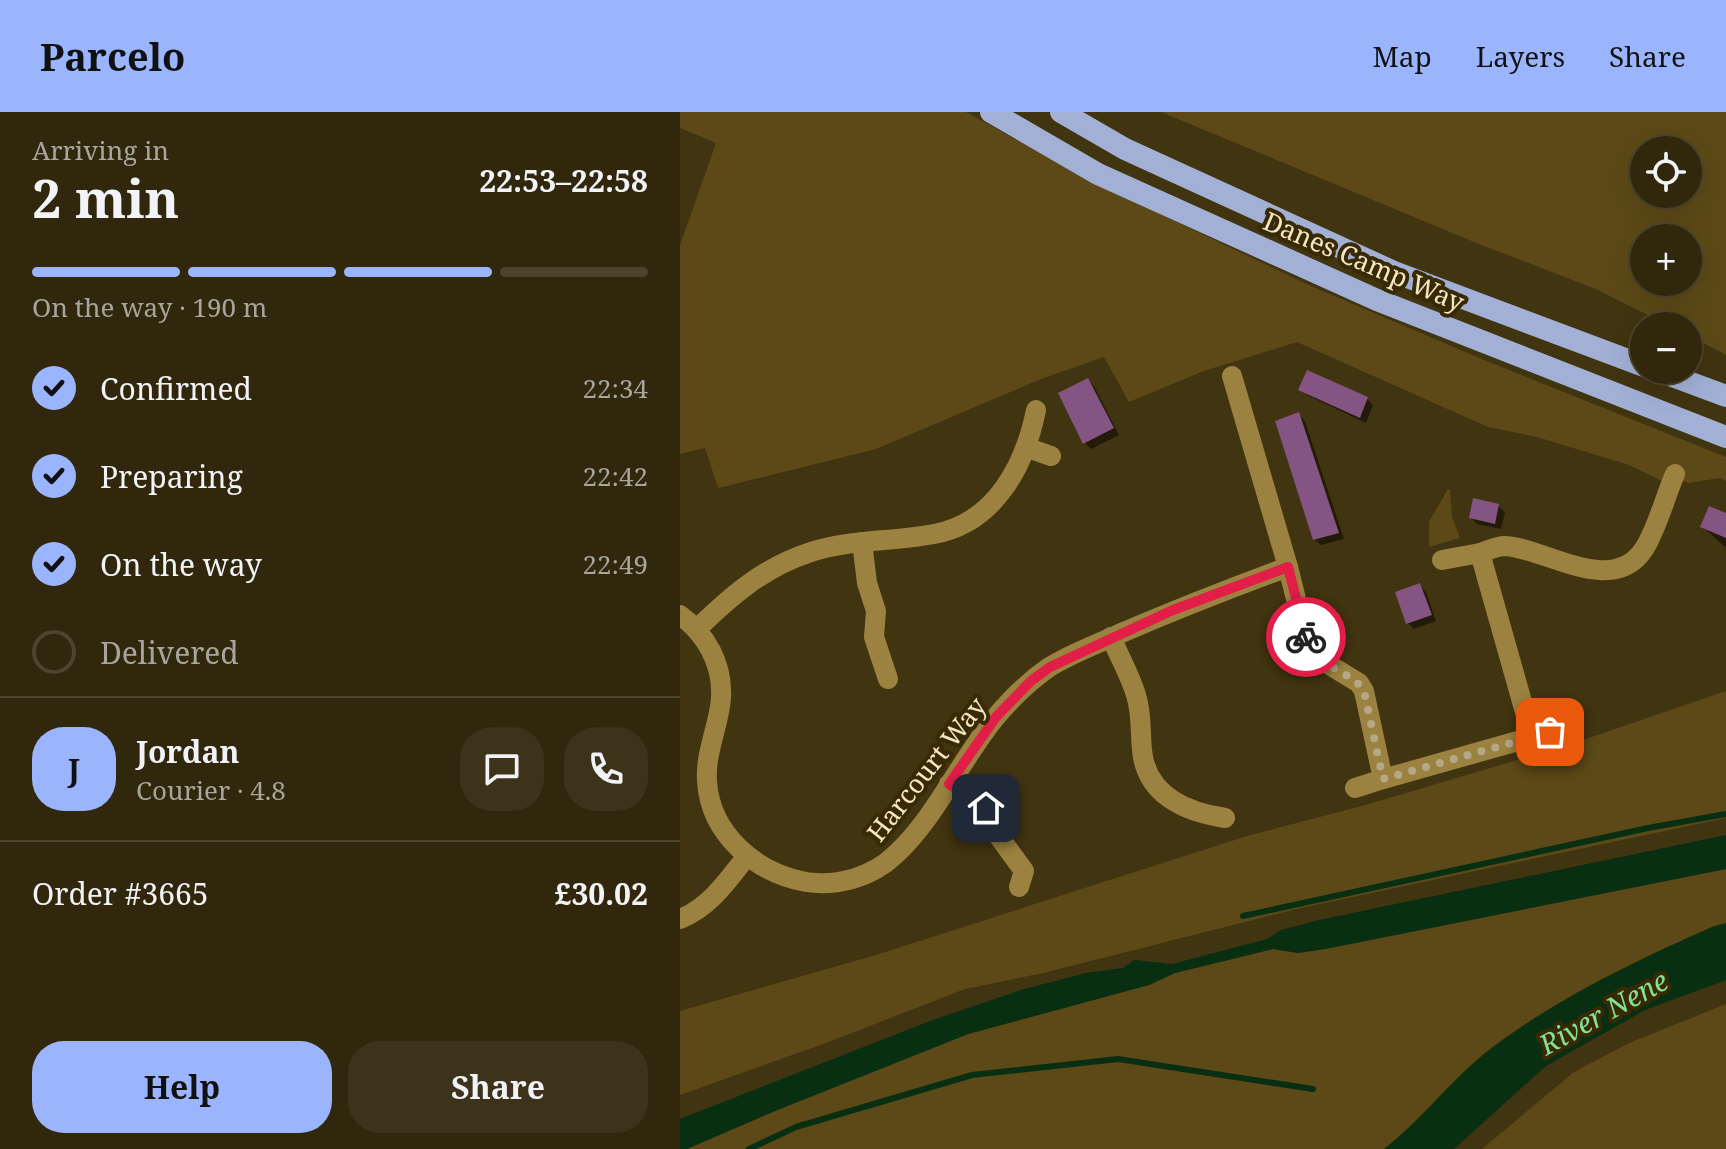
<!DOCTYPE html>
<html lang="en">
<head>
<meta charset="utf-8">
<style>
	:root { --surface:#31270c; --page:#3d331a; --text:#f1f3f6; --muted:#a8a59d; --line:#4c442d; --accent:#9ab5fd }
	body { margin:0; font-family:"Noto Serif",serif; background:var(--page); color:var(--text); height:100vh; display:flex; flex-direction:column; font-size:30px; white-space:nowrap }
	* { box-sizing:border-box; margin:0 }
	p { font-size:26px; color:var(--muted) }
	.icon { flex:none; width:44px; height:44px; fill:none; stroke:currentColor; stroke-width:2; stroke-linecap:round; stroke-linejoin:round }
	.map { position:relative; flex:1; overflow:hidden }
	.details { display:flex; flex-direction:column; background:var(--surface); width:680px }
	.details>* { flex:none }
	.fabs { position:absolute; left:950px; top:24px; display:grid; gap:16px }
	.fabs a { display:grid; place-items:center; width:72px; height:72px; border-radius:50%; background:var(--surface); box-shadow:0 8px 32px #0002,0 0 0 2px var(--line); font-size:40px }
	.pin { position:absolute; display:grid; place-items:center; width:68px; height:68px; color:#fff; margin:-34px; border-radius:16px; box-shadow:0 4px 12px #0006 }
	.courier { position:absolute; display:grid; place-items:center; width:80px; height:80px; margin:-40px; border:6px solid #e11d48; border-radius:50%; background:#fff; color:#222; box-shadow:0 2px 10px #0007 }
	.summary em { font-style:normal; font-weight:700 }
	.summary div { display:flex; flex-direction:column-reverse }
	.summary { display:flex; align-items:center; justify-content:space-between; height:136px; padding:0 32px }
	h1 { font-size:52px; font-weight:700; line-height:60px }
	.bar { display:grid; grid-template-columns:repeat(4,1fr); gap:12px 8px; align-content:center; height:96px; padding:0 32px }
	.bar i { height:10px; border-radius:6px; background:var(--line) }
	.bar .on { background:var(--accent) }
	.bar p { grid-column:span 4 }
	.line { display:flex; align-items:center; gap:20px; padding:0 32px; border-top:2px solid var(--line) }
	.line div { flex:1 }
	.round { display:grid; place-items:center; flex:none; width:84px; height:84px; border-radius:32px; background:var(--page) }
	ol { padding:0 32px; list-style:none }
	li { display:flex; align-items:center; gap:24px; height:88px }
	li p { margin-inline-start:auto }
	li .icon { padding:8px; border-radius:50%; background:var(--accent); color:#111; stroke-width:4 }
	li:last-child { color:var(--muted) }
	li i { width:44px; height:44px; border:4px solid var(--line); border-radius:50% }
	.button { display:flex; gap:16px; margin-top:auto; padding:16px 32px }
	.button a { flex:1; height:92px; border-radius:32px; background:var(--accent); color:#111; font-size:32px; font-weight:700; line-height:92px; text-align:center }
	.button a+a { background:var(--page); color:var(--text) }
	header { display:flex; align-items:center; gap:48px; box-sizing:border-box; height:112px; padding:0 40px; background:var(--accent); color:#111 }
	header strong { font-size:38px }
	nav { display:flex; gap:44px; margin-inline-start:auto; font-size:28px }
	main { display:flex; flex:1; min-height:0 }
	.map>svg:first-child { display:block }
	.green { fill:#5c4917; fill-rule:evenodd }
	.water { fill:#092f12 }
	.shadow { fill:#0007 }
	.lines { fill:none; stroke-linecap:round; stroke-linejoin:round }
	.stream { stroke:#092f12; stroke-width:6 }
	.building { fill:#845483 }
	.minor { stroke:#9c8240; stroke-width:20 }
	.trunk { stroke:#a2b0d6; stroke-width:22 }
	.done { stroke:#b5a886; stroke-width:8; stroke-dasharray:0 14.4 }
	.route { stroke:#e11d48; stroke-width:10 }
	.labels { text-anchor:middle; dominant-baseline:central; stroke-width:8; stroke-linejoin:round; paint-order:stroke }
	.street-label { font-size:26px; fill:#f4e7c6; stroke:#372a05 }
	.water-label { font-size:28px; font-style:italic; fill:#84e193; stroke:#372a05 }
</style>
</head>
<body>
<header>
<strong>Parcelo</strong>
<nav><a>Map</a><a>Layers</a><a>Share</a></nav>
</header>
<main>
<section class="details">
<div class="summary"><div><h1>2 min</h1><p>Arriving in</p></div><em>22:53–22:58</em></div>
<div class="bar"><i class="on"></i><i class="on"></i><i class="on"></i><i></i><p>On the way · 190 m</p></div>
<ol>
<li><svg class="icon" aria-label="check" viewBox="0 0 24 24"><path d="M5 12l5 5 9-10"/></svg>Confirmed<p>22:34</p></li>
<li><svg class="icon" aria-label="check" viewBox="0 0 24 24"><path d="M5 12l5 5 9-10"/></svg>Preparing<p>22:42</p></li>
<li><svg class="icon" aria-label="check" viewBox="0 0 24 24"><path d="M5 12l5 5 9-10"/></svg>On the way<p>22:49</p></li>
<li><i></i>Delivered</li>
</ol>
<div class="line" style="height:144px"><b class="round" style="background:var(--accent);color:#111">J</b><div><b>Jordan</b><p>Courier · 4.8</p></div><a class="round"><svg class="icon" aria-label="chat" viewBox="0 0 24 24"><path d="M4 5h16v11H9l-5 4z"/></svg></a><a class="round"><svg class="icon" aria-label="phone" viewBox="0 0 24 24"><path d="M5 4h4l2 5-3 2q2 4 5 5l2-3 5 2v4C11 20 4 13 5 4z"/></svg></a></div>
<div class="line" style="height:104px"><div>Order #3665</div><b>£30.02</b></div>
<div class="button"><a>Help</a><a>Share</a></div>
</section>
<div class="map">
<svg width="1046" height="1037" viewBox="0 0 1046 1037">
	<rect width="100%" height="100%" fill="#413410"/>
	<!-- green -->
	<g class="green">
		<path d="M0,0H286L413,70L631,174L804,248L1046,345V369L1040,366L1009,371L986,364L982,369L949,353L857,325L808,315L617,230L524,259L449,290L424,245L361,267L196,337L38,376L25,336L0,342V133L36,31L0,16Z"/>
		<path d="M481,0H1046V243L1008,223V214H989L916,177L794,130ZM964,38H1008V82H964ZM964,126H1008V170H964Z"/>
		<path d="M768,377L770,378L772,405L780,426L749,435V410Z"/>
		<path d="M1046,579V706L621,796L363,861L285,877L146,931L0,983V899L196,843L567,724L689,692L891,632Z"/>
		<path d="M1046,757V811L1032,815C956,849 878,886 811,936C772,966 743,1007 704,1037H7L95,999L288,922L469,873L495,861L593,837L618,841L645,837Z"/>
		<path d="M1046,892V1037H802L894,960L949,931Z"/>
	</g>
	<!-- water -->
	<g class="water">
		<path d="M1046,723V757L645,837L618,841L593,837L495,861L469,873L288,922L95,999L7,1037H0V1007L250,909L344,877L406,861L443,856L454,848L492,852L587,827L601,818L639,808Z"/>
		<path d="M1046,811V868L965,898L866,954L774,1037H704C743,1007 772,966 812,936C879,885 955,849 1032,815Z"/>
	</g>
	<!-- shadow -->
	<g class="shadow">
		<path d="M408,268L414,274L439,323L411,337L405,331L381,282Z"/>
		<path d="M620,277L687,287L693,293L686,311L627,283Z"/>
		<path d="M619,303L625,309L664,427L641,433L634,427Z"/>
		<path d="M818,394L825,400L821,417L797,412L791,406Z"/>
		<path d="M1046,403V436L1023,415Z"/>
		<path d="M740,473L746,480L756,509L734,517L728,511Z"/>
	</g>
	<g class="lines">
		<!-- stream -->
		<g class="stream">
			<path d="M563,804L968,716L1046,702"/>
			<path d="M69,1037L116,1015L292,963L438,947L633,977"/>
		</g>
	</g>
	<!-- building -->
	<g class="building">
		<path d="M627,258L688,285L680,306L618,278Z"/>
		<path d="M408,266L434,316L403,332L378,281Z"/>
		<path d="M619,300L659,421L633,428L595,309Z"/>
		<path d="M793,386L819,392L815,412L789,406Z"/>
		<path d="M1029,394L1046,401V426L1020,415Z"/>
		<path d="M740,471L752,503L726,512L715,480Z"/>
	</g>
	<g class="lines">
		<!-- minor -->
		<g class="minor">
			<path d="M552,264L608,455"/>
			<path d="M348,336L371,344"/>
			<path d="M182,430L187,471L196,499L194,525L208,567"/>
			<path d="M800,441C807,439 817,434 824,434C864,435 932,486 964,437C977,417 985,385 995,362"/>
			<path d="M762,448L800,441L852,625"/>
			<path d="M0,503C26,522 43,552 41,586C39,614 25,640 27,669C30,722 76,761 126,770C157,775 192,765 215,743C256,705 280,649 315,606C330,588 348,570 368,556C390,542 415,533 439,522C495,498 551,476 608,455L628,535L638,546L679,571L684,579L703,667L675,676"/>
			<path d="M18,516C51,484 83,456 128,441C169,427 212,430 254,422C315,411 345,353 356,298"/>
			<path d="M431,525C439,544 450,563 456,583C462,601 460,619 462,638C466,683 505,700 545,706"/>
			<path d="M703,667L870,620"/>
			<path d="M269,672L306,696L316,708L320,726L344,759L339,775"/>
			<path d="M0,807C30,795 47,769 67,744"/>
		</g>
		<!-- trunk -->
		<g class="trunk">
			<path d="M311,0L418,62L697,188L1046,325"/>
			<path d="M381,0L445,37L714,160L964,254"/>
			<path d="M976,258L1046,284"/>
		</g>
	</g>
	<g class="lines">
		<!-- done -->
		<path class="done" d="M626,525C633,556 669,556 684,579L703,667L870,620"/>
		<!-- route -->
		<path class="route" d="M306,696L269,672L316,605L351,569L370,555L493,498L608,455L626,525"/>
	</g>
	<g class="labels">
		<!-- street labels -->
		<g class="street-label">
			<text transform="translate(684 149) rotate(23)">Danes Camp Way</text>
			<text transform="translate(246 657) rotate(-52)">Harcourt Way</text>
		</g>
		<!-- water labels -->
		<g class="water-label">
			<text transform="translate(923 900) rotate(-29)">River Nene</text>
		</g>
	</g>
</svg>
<div class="fabs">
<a><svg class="icon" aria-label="locate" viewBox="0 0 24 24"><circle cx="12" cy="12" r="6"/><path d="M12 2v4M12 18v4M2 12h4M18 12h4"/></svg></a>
<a>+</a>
<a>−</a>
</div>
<div class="pin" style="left:870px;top:620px;background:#ea580c"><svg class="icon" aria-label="bag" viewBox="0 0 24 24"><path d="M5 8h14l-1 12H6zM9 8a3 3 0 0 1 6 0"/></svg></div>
<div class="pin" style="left:306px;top:696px;background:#1f2937"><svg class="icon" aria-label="home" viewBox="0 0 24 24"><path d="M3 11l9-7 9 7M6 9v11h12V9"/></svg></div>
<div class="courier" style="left:626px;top:525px"><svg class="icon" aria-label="bike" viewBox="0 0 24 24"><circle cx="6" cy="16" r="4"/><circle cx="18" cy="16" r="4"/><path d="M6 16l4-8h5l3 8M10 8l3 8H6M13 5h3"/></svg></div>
</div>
</main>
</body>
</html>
